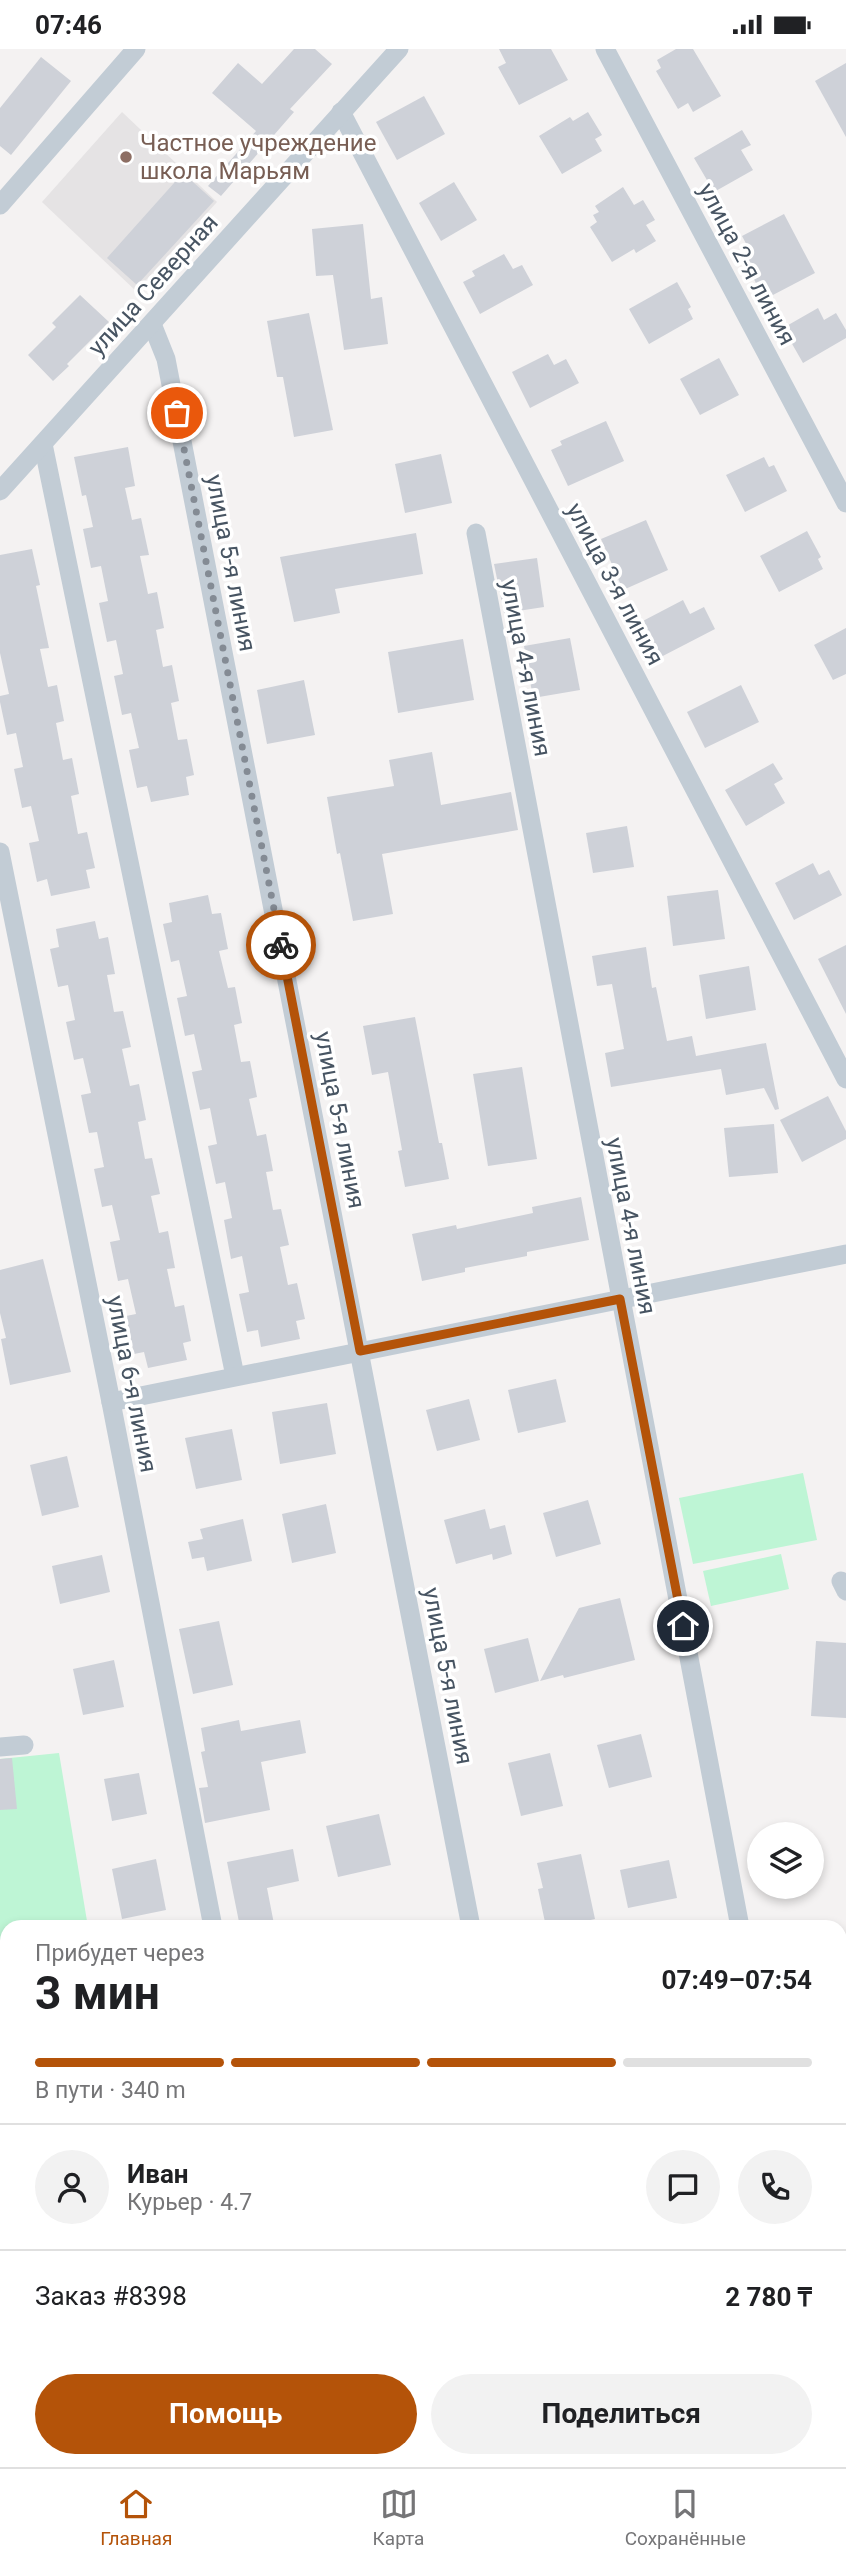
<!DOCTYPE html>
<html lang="ru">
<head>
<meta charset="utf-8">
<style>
	:root { --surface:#fff; --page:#f2f2f2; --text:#202124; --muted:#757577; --line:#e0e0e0; --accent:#b45309 }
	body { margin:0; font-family:Roboto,sans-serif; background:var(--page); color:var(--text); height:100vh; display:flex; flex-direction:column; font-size:26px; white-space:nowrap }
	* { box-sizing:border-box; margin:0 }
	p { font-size:23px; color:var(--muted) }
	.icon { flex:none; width:38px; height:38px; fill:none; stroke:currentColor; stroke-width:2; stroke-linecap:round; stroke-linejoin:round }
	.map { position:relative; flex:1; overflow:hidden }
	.sheet { position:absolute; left:0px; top:1871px; width:847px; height:548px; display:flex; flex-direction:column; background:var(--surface); border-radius:21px 21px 0 0; box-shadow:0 4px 10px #0003 }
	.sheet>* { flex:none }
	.fabs { position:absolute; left:747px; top:1773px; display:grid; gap:14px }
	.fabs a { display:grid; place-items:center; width:77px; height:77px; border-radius:50%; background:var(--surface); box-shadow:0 4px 10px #0003; font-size:35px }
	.pin { position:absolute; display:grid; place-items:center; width:60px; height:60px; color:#fff; margin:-30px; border:4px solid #fff; border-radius:50%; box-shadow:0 2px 7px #0007 }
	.courier { position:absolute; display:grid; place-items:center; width:70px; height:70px; margin:-35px; border:5px solid #b45309; border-radius:50%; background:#fff; color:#222; box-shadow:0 2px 9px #0007 }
	.head em { font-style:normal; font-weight:700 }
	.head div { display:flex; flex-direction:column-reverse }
	.head { display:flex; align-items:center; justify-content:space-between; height:119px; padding:0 35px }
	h1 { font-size:46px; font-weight:700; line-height:52px }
	.bar { display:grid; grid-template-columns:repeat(4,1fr); gap:10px 7px; align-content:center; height:84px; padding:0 35px }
	.bar i { height:9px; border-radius:5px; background:var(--line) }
	.bar .selected { background:var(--accent) }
	.bar p { grid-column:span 4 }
	.line { display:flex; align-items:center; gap:18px; padding:0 35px; border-top:2px solid var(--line) }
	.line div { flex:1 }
	.round { display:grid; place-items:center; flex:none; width:74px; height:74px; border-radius:37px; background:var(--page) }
	.action { display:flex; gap:14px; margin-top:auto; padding:14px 35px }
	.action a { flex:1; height:80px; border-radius:42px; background:var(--accent); color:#fff; font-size:28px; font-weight:700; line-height:80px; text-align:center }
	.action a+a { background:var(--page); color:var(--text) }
	.status { display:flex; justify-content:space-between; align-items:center; height:49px; padding:0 35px; background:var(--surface); direction:ltr }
	.status svg { height:19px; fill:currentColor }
	.tabs { display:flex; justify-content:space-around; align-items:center; height:98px; border-top:2px solid var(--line); background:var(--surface); font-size:19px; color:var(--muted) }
	.tabs a { display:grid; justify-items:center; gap:4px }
	.tabs .selected { color:var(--accent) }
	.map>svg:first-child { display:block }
	.education { fill:#e5e3e4 }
	.green { fill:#bef5d5 }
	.building { fill:#ced1d8 }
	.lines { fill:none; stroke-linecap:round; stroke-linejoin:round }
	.service { stroke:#c2ccd5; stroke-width:10 }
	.minor { stroke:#c2ccd5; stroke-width:19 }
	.done { stroke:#848b94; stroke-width:7; stroke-dasharray:0 12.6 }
	.route { stroke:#b45309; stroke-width:9 }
	.education-dot { fill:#8d6e63; stroke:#fff; stroke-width:2.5 }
	.labels { text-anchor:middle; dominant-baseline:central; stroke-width:7; stroke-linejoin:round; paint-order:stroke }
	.education-label { font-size:24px; fill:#785e54; stroke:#fff; text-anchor:start }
	.street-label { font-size:24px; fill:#475462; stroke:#fff }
</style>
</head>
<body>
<div class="status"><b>07:46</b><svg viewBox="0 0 49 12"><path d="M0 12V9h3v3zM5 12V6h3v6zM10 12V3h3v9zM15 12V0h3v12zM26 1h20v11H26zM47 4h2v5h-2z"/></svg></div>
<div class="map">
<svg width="846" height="2418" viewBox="0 0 846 2418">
	<rect width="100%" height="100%" fill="#f4f2f2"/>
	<!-- education -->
	<path class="education" d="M122,63L217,153L136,242L42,153Z"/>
	<!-- green -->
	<g class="green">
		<path d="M803,1424L817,1491L693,1515L679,1449Z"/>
		<path d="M781,1505L789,1540L711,1557L703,1522Z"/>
		<path d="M59,1704L88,1878H7V2412H177L179,2418H0V1710Z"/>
	</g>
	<!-- building -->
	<g class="building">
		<path d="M294,0H315L332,15L290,60L294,63L221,147L208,137L256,82L212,44L238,14L262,35Z"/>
		<path d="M499,0H551L568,31L519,56L498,18L506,14Z"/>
		<path d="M676,0H693L721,47L693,63L688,54L678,60L656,22L661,19L657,11Z"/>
		<path d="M41,8L71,32L11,106L0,97V59Z"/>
		<path d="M846,14V88L815,32Z"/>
		<path d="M424,47L445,85L397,111L376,73Z"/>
		<path d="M588,63L602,86L595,90L602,102L562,125L539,87L570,68L573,72Z"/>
		<path d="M742,81L751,96L741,101L753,121L714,143L694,109Z"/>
		<path d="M183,124L214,152L137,236L107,209Z"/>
		<path d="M454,133L477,171L441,192L419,154Z"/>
		<path d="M623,138L634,156L643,151L655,171L646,176L656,192L636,204L634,200L612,213L590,178L597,173L593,166L599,163L595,157Z"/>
		<path d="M784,165L815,224L771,247L765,236L759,240L743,209L751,204L742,187Z"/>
		<path d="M363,175L371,250L382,248L388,295L344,301L333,226L316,227L312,180Z"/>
		<path d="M504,205L513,220L522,216L533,236L480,265L463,233L475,227L472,222Z"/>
		<path d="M677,233L691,258L688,260L693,270L649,295L629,260Z"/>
		<path d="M80,246L109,273L67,315L69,317L53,332L28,306L56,278L52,274Z"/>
		<path d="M818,259L824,271L836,264L846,281V289L803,314L783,279Z"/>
		<path d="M309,264L333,381L294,388L283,328H277L267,272Z"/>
		<path d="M548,305L554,316L566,310L579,334L530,359L512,323Z"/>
		<path d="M719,309L739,346L700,366L680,330Z"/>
		<path d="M606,372L624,412L568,437L551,401L562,396L560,392Z"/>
		<path d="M128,398L135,437L125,439L132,471L141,469L149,506L140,507L148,545L157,543L164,579L156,581L163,618L172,616L179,652L171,654L178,691L187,690L194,726L186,728L189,746L151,753L147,737L137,739L129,701L139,699L131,664L122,666L114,627L123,625L116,591L107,593L99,554L108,552L101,517L91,519L83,480L93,478L86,446L82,447L74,408Z"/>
		<path d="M441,405L452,454L405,464L395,415Z"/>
		<path d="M764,408L769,418L774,416L787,442L745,463L726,426Z"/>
		<path d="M646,471L668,521L623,541L601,490Z"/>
		<path d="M807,482L821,508L818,510L823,520L779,543L760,507Z"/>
		<path d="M416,484L423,525L335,540L340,564L294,573L280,508Z"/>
		<path d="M32,500L40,536L36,537L49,599L40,600L48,638L57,636L64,672L56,674L63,711L72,709L79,745L71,747L78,785L87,783L95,819L86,821L90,839L51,847L47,830L37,833L29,794L39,792L31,757L22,759L14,720L23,718L16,684L7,686L0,653V647L9,645L0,604V506Z"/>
		<path d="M537,509L544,558L504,564L494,515Z"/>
		<path d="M683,551L690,565L704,558L715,580L657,610L639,574Z"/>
		<path d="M846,579V625L833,631L814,596Z"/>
		<path d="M570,589L580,641L533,649L524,597Z"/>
		<path d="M463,590L474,651L398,664L388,603Z"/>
		<path d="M304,631L315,686L267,695L257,641Z"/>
		<path d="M741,636L759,673L705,699L687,663Z"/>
		<path d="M432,703L441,756L511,743L518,781L382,805L393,865L353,872L340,804L337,805L327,748L394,737L389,711Z"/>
		<path d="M773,714L783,730L774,735L785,754L746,777L725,741Z"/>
		<path d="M627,777L634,818L593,824L586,784Z"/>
		<path d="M813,814L819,826L829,821L842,846L794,871L775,834Z"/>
		<path d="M718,841L725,890L673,897L667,847Z"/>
		<path d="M208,846L212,865L221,864L228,900L219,902L228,939L235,938L242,974L234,976L241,1013L250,1012L257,1048L249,1050L257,1087L266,1085L273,1122L266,1123L273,1161L281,1160L289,1196L280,1198L288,1236L297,1234L305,1270L296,1272L300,1290L261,1298L258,1281L247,1283L239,1245L249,1243L242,1207L231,1210L224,1171L232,1169L225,1133L216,1135L208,1097L217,1095L210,1059L200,1061L192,1023L202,1021L194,985L185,987L177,949L187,947L179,911L171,913L163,875L172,873L169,854Z"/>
		<path d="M95,872L99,890L108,888L115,925L107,926L114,963L123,962L131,998L122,1000L130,1037L139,1035L146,1071L138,1073L145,1110L152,1109L160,1145L151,1147L159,1184L168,1182L175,1219L167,1220L175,1258L184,1256L191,1292L183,1294L187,1311L148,1319L144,1303L134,1305L126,1267L136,1265L128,1230L118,1232L110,1193L120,1191L112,1156L102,1158L94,1120L104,1118L97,1083L89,1084L81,1046L91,1044L83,1009L74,1011L66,973L75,971L68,936L58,938L50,900L59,898L56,880Z"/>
		<path d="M846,896V965L818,910Z"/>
		<path d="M646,898L652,939L656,938L667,992L692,987L696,1007L766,994L779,1060L775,1061L764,1039L726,1046L721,1020L611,1038L605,1004L624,1000L612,935L597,937L592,907Z"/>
		<path d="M749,917L756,961L706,970L699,926Z"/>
		<path d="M415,968L439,1094H442L449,1130L405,1138L398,1102L402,1101L388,1023L372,1026L363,977Z"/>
		<path d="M522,1018L537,1110L488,1117L473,1025Z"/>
		<path d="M828,1047L846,1082V1090L802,1113L780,1071Z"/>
		<path d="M774,1075L778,1124L729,1128L724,1079Z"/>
		<path d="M581,1148L589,1191L527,1203V1207L465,1219V1223L422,1232L412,1185L456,1176L457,1180L533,1164L532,1158Z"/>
		<path d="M43,1210L71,1323L10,1336L1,1290L6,1289L0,1264V1221Z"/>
		<path d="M556,1330L566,1373L518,1384L508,1341Z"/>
		<path d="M469,1350L480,1391L437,1402L426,1361Z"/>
		<path d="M327,1354L336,1405L280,1415L272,1363Z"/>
		<path d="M232,1380L242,1431L196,1440L185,1389Z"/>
		<path d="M67,1407L79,1458L42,1467L30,1416Z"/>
		<path d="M588,1451L601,1495L556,1508L543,1464Z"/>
		<path d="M326,1455L336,1504L292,1514L282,1465Z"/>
		<path d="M485,1460L490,1480L505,1476L512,1505L493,1511L492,1505L456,1515L444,1471Z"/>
		<path d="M243,1470L252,1512L207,1522L204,1508L192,1510L188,1493L203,1490L200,1480Z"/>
		<path d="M102,1506L110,1543L60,1555L52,1517Z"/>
		<path d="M620,1549L635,1611L564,1629L563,1626L540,1632L579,1559Z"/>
		<path d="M219,1572L233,1636L193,1645L179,1580Z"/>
		<path d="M528,1589L539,1632L495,1644L484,1600Z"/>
		<path d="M816,1592L846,1594V1669L811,1667Z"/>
		<path d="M114,1611L124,1658L83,1666L73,1620Z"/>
		<path d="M239,1671L241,1682L300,1671L306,1704L261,1713L270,1761L205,1774L199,1739L208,1738L201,1703L205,1702L201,1679Z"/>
		<path d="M641,1685L652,1728L609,1739L597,1696Z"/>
		<path d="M550,1704L563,1757L521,1767L508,1714Z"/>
		<path d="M12,1709L17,1760L0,1761V1710Z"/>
		<path d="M139,1724L147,1765L112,1772L104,1730Z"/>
		<path d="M379,1765L391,1816L338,1828L326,1777Z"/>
		<path d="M293,1800L299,1832L267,1839L274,1875L240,1878L227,1813Z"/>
		<path d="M581,1805L595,1870L560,1878H546L538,1840L543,1839L537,1814Z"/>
		<path d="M156,1810L166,1861L122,1870L112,1820Z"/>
		<path d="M669,1811L677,1849L628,1859L620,1821Z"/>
	</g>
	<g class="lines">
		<!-- service -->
		<g class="service">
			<path d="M408,2412L410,2418"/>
			<path d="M280,2418L309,2412"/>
		</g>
		<!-- minor -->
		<g class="minor">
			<path d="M605,0L846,454"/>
			<path d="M341,63L846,1030"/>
			<path d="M0,156L136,0"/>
			<path d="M152,275L166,310L471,1878"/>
			<path d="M43,395L235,1327"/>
			<path d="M0,442L399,0"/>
			<path d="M476,484L740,1878"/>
			<path d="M0,803L111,1353L213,1878"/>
			<path d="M111,1353L846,1205"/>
			<path d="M841,1532L846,1542"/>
			<path d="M0,1698L24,1696"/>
			<path d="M840,2005L846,1998"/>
			<path d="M840,2368L846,2366"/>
		</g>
	</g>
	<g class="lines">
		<!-- done -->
		<path class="done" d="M177,364L281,896"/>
		<!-- route -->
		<path class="route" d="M281,896L360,1302L620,1250L683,1577"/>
	</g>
	<!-- markers -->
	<circle class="education-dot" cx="126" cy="108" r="7"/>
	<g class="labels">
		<!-- education labels -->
		<g class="education-label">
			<text x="140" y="94">Частное учреждение<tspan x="140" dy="28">школа Марьям</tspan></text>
		</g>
		<!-- street labels -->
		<g class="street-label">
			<text transform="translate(747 215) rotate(62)">улица 2-я линия</text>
			<text transform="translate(153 236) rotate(-48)">улица Северная</text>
			<text transform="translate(231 514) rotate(79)">улица 5-я линия</text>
			<text transform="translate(615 535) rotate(62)">улица 3-я линия</text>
			<text transform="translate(526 619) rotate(79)">улица 4-я линия</text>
			<text transform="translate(340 1071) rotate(79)">улица 5-я линия</text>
			<text transform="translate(631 1177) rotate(79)">улица 4-я линия</text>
			<text transform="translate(132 1335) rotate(79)">улица 6-я линия</text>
			<text transform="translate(448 1627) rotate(79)">улица 5-я линия</text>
		</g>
	</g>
</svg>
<div class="fabs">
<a><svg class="icon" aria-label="layers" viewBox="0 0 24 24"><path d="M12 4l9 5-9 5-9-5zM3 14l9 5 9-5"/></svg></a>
</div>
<div class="pin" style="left:177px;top:364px;background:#ea580c"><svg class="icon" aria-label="bag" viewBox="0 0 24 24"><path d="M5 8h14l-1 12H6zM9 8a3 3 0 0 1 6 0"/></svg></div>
<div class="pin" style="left:683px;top:1577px;background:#1f2937"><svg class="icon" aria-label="home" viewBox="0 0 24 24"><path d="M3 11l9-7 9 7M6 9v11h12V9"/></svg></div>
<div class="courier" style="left:281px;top:896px"><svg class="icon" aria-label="bike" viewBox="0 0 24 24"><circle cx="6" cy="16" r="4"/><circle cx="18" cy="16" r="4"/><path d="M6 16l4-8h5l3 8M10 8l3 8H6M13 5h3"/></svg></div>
<section class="sheet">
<div class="head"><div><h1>3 мин</h1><p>Прибудет через</p></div><em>07:49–07:54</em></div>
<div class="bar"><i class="selected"></i><i class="selected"></i><i class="selected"></i><i></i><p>В пути · 340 m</p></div>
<div class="line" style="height:126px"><a class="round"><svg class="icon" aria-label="person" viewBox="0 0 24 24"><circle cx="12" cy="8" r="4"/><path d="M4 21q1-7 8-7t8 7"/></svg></a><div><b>Иван</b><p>Курьер · 4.7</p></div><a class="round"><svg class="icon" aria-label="chat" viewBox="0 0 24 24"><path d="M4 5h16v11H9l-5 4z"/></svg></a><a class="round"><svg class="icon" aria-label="phone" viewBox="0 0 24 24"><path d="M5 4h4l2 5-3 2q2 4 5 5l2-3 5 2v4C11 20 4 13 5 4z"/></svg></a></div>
<div class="line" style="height:91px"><div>Заказ #8398</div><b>2 780 ₸</b></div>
<div class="action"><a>Помощь</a><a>Поделиться</a></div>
</section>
</div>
<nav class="tabs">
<a class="selected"><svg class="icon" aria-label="home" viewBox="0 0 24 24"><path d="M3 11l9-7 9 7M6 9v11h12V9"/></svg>Главная</a>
<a><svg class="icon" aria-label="map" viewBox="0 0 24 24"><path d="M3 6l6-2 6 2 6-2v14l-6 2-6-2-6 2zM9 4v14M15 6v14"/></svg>Карта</a>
<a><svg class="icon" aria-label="saved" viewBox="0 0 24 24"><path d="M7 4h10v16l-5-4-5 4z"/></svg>Сохранённые</a>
</nav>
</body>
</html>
